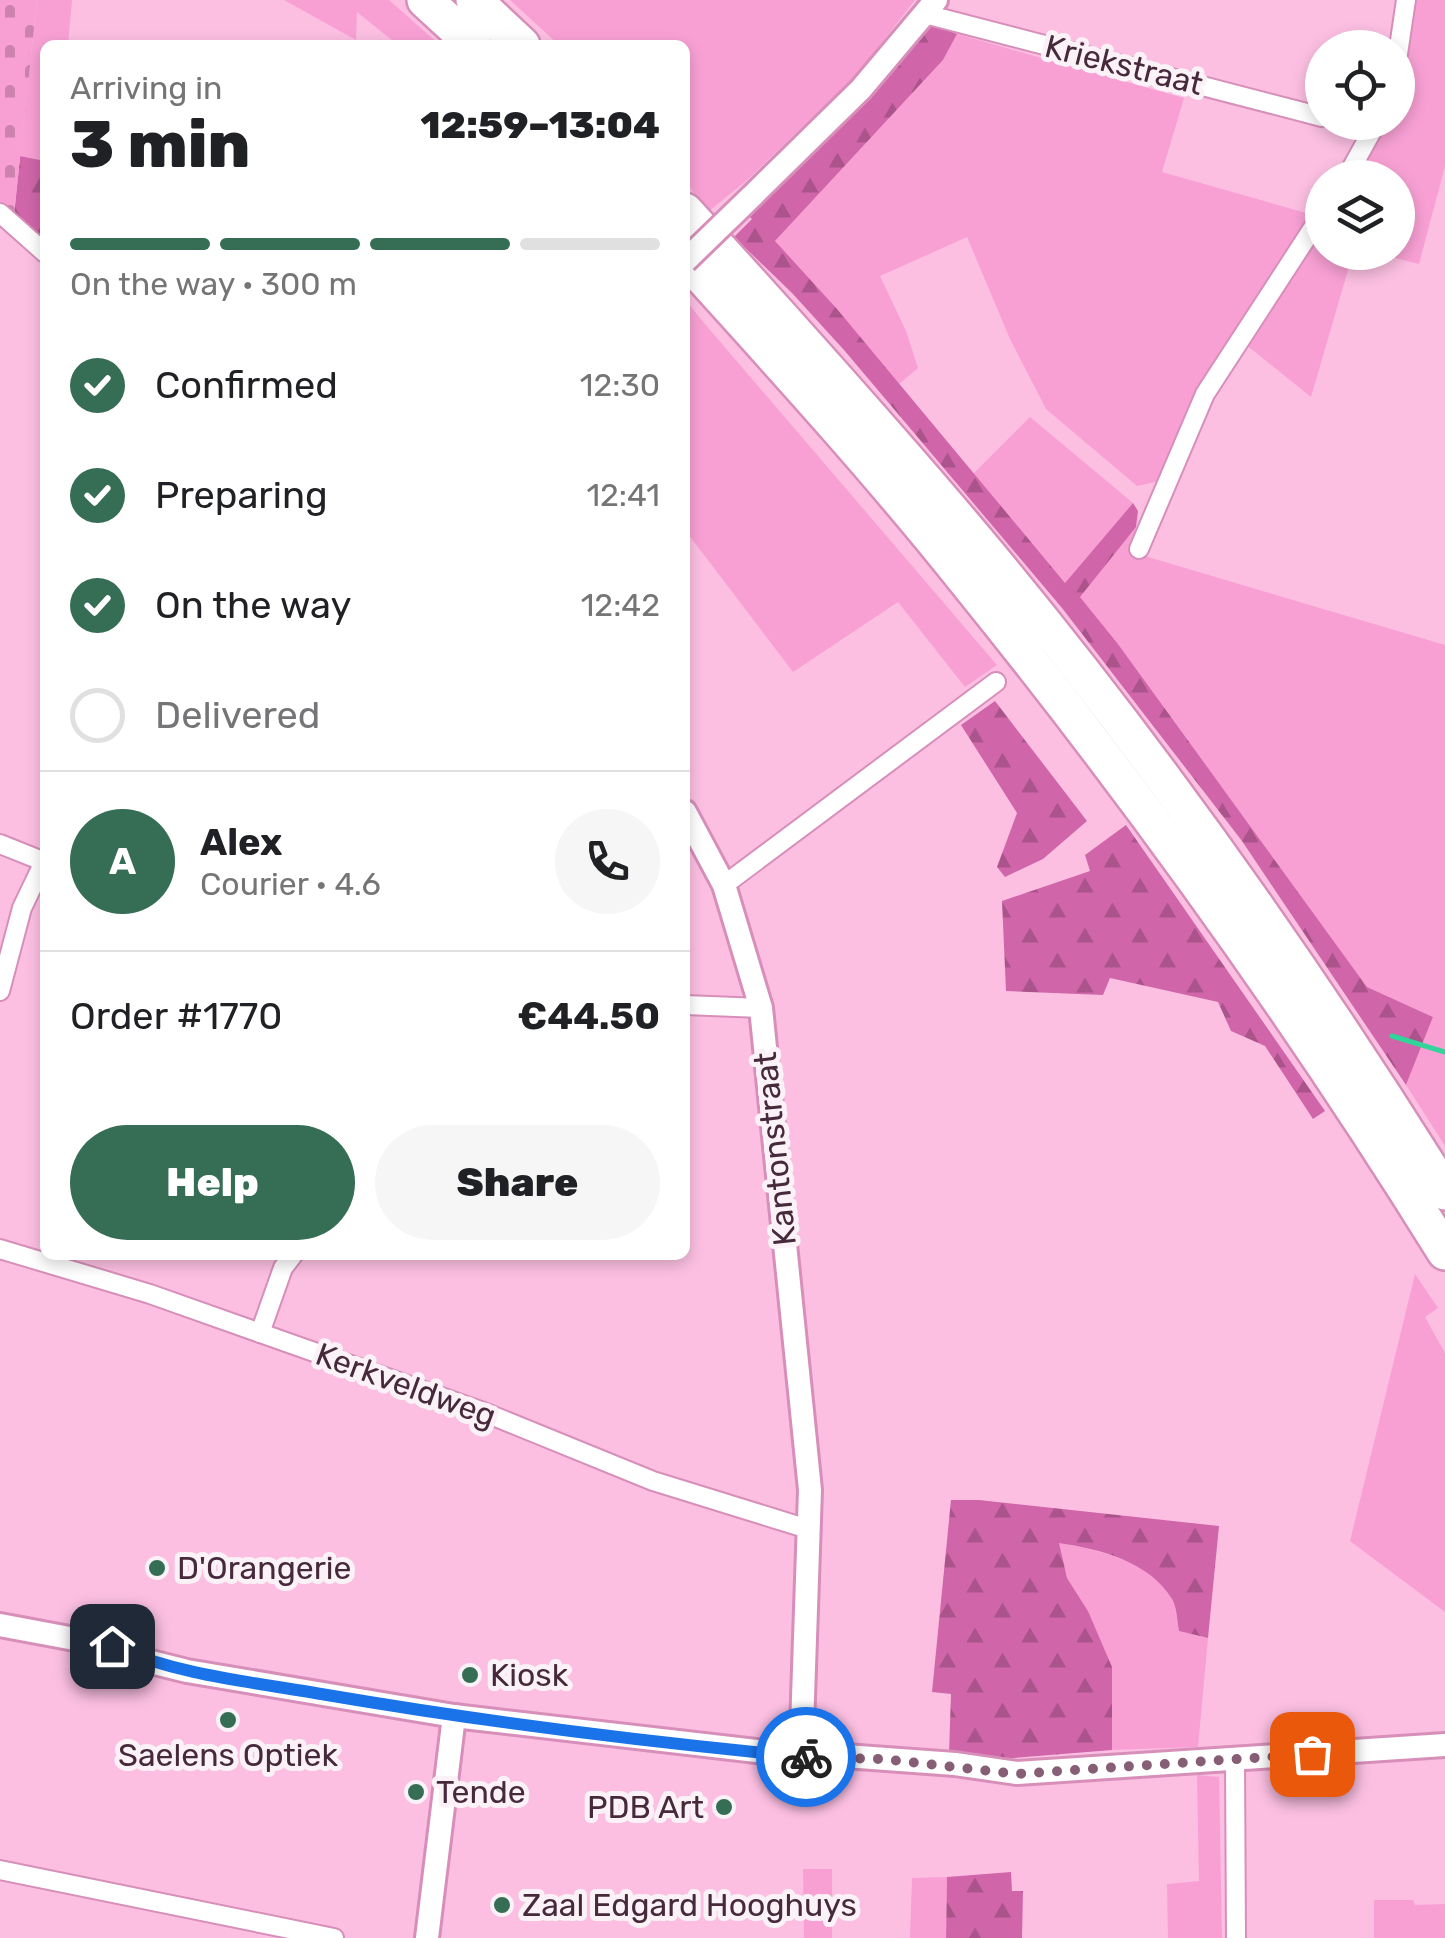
<!DOCTYPE html>
<html lang="en">
<head>
<meta charset="utf-8">
<style>
	:root { --surface:#fff; --page:#f6f6f6; --text:#202124; --muted:#757577; --line:#e0e0e0; --accent:#356d55 }
	body { margin:0; font-family:Rubik,sans-serif; background:var(--page); color:var(--text); height:100vh; display:flex; flex-direction:column; font-size:38px; white-space:nowrap }
	* { box-sizing:border-box; margin:0 }
	p { font-size:32px; color:var(--muted) }
	.icon { flex:none; width:55px; height:55px; fill:none; stroke:currentColor; stroke-width:2; stroke-linecap:round; stroke-linejoin:round }
	.map { position:relative; flex:1; overflow:hidden }
	.side { position:absolute; left:40px; top:40px; width:650px; height:1220px; display:flex; flex-direction:column; background:var(--surface); border-radius:15px; box-shadow:0 5px 15px #0003 }
	.side>* { flex:none }
	.buttons { position:absolute; left:1305px; top:30px; display:grid; gap:20px }
	.buttons a { display:grid; place-items:center; width:110px; height:110px; border-radius:50%; background:var(--surface); box-shadow:0 5px 15px #0003; font-size:50px }
	.pin { position:absolute; display:grid; place-items:center; width:85px; height:85px; color:#fff; margin:-42px; border-radius:20px; box-shadow:0 5px 15px #0006 }
	.courier { position:absolute; display:grid; place-items:center; width:100px; height:100px; margin:-50px; border:8px solid #1a73e8; border-radius:50%; background:#fff; color:#222; box-shadow:0 2px 12px #0007 }
	.summary em { font-style:normal; font-weight:800 }
	.summary div { display:flex; flex-direction:column-reverse }
	.summary { display:flex; align-items:center; justify-content:space-between; height:170px; padding:0 30px }
	h1 { font-size:65px; font-weight:800; line-height:75px }
	.bar { display:grid; grid-template-columns:repeat(4,1fr); gap:15px 10px; align-content:center; height:120px; padding:0 30px }
	.bar i { height:12px; border-radius:8px; background:var(--line) }
	.bar .selected { background:var(--accent) }
	.bar p { grid-column:span 4 }
	.line { display:flex; align-items:center; gap:25px; padding:0 30px; border-top:2px solid var(--line) }
	.line div { flex:1 }
	.round { display:grid; place-items:center; flex:none; width:105px; height:105px; border-radius:52px; background:var(--page) }
	ol { padding:0 30px; list-style:none }
	li { display:flex; align-items:center; gap:30px; height:110px }
	li p { margin-inline-start:auto }
	li .icon { padding:10px; border-radius:50%; background:var(--accent); color:#fff; stroke-width:4 }
	li:last-child { color:var(--muted) }
	li i { width:55px; height:55px; border:5px solid var(--line); border-radius:50% }
	.button { display:flex; gap:20px; margin-top:auto; padding:20px 30px }
	.button a { flex:1; height:115px; border-radius:60px; background:var(--accent); color:#fff; font-size:40px; font-weight:800; line-height:115px; text-align:center }
	.button a+a { background:var(--page); color:var(--text) }
	.map>svg:first-child { display:block }
	.grass { fill:#f8a0d4 }
	.forest { fill:url(#forest-firs) }
	.cemetery { fill:url(#cemetery-stones) }
	.lines { fill:none; stroke-linecap:round; stroke-linejoin:round }
	.stream { stroke:#32d49a; stroke-width:5 }
	.minor-casing { stroke:#d78fba; stroke-width:22 }
	.tertiary-casing { stroke:#d78fba; stroke-width:28 }
	.motorway-casing { stroke:#d78fba; stroke-width:40 }
	.minor { stroke:#fff; stroke-width:18 }
	.tertiary { stroke:#fff; stroke-width:22 }
	.motorway { stroke:#fff; stroke-width:35 }
	.tertiary-bridge-casing { stroke:#d78fba; stroke-width:28; stroke-linecap:butt }
	.tertiary-bridge { stroke:#fff; stroke-width:22 }
	.done { stroke:#865e75; stroke-width:10; stroke-dasharray:0 18 }
	.route { stroke:#1a73e8; stroke-width:12 }
	.poi-dot { fill:#356d55; stroke:#faf2f7; stroke-width:4 }
	.labels { text-anchor:middle; dominant-baseline:central; stroke-width:10; stroke-linejoin:round; paint-order:stroke }
	.street-label { font-size:32px; fill:#46293b; stroke:#faf2f7 }
	.poi-label { font-size:32px; fill:#46293b; stroke:#faf2f7; text-anchor:start }
</style>
</head>
<body>
<div class="map">
<svg width="1445" height="1938" viewBox="0 0 1445 1938">
	<defs>
		<pattern id="forest-firs" width="22" height="20" patternUnits="userSpaceOnUse" patternTransform="scale(2.5)"><rect width="22" height="20" fill="#d066a9"/><path d="M5 1l3.5 6h-7zM16 11l3.5 6h-7z" fill="#ab548b"/></pattern>
		<pattern id="cemetery-stones" width="16" height="16" patternUnits="userSpaceOnUse" patternTransform="scale(2.5)"><rect width="16" height="16" fill="#f8a0d4"/><path d="M2 7V4a2 2 0 0 1 4 0v3zM10 15v-3a2 2 0 0 1 4 0v3z" fill="#cb82ad"/></pattern>
	</defs>
	<rect width="100%" height="100%" fill="#fcbfe2"/>
	<!-- grass -->
	<g class="grass">
		<path d="M37,0H72L68,45H45V161L20,156Z"/>
		<path d="M284,0H389L440,45H398L357,12L356,40Z"/>
		<path d="M510,0H915L858,73L746,181L708,212L685,181V45H559Z"/>
		<path d="M1414,0H1445V166L1419,264L1376,253L1398,252V178H1355L1389,123L1398,122V95Z"/>
		<path d="M957,34L1184,98L1162,172L1313,215L1189,404L1160,481L1137,486L1046,409L1010,339L967,237L880,276L906,331L918,368L898,385L775,241L943,60Z"/>
		<path d="M1322,228V252L1353,253L1311,397L1245,344Z"/>
		<path d="M685,299L699,317L997,665L965,687L898,602L793,672L685,530Z"/>
		<path d="M1030,417L1133,503L1065,583L973,474Z"/>
		<path d="M1136,527L1131,552L1445,645V1146L1406,1085L1433,1017L1367,987L1118,644L1079,596Z"/>
		<path d="M1415,1274L1438,1308L1425,1317L1445,1353V1612L1350,1541Z"/>
		<path d="M1058,1542C1099,1551 1148,1559 1172,1599C1177,1607 1177,1621 1179,1631L1208,1638L1198,1747L1112,1750L1111,1667L1088,1611L1067,1578Z"/>
		<path d="M1197,1775L1219,1777L1222,1938H1168L1167,1884L1199,1881Z"/>
		<path d="M803,1869H832V1938H804Z"/>
		<path d="M947,1877L946,1938H910L912,1878Z"/>
		<path d="M1374,1900H1413L1415,1905L1445,1904V1938H1374Z"/>
	</g>
	<!-- forest -->
	<g class="forest">
		<path d="M935,25L957,34L943,60L775,241L837,309L1065,583L1133,503L1138,511L1136,527L1080,597L1118,644L1367,987L1433,1017L1406,1085L1242,841L1062,608L844,350L792,293L734,237L752,219L747,215L923,30Z"/>
		<path d="M20,156L45,161V240L14,215Z"/>
		<path d="M995,701L1087,821L1043,859L1005,877L997,867L1017,813L961,725Z"/>
		<path d="M1126,825L1325,1111L1313,1119L1265,1046L1231,1031L1218,1002L1110,978L1103,995L1006,991L1002,901L1090,871L1085,855Z"/>
		<path d="M951,1500H979L1219,1526L1208,1638L1179,1631C1177,1621 1177,1607 1172,1599C1149,1561 1099,1549 1059,1543L1067,1578L1088,1611L1112,1667V1750L989,1760L949,1753L951,1694L932,1692Z"/>
		<path d="M1011,1872L1012,1891H1023L1022,1938H946L947,1877Z"/>
	</g>
	<!-- cemetery -->
	<path class="cemetery" d="M0,0H37L14,215L0,204Z"/>
	<g class="lines">
		<!-- stream -->
		<path class="stream" d="M1392,1036L1445,1052"/>
		<defs>
			<g id="minor">
				<path d="M925,14L1322,117"/>
				<path d="M1398,54L1406,0"/>
				<path d="M1344,122L1373,130"/>
				<path d="M1346,178L1377,122"/>
				<path d="M0,213L45,253"/>
				<path d="M1139,549L1205,394L1322,214"/>
				<path d="M0,844L45,862"/>
				<path d="M724,885L996,682"/>
				<path d="M0,991L22,908L45,860"/>
				<path d="M685,1005L761,1008"/>
				<path d="M0,1249L150,1294L481,1411L653,1481L808,1529"/>
				<path d="M260,1333L283,1268L293,1255"/>
				<path d="M1235,1761L1236,1938"/>
				<path d="M0,1870L334,1938"/>
			</g>
			<g id="tertiary">
				<path d="M751,197L861,89L936,0"/>
				<path d="M685,812L724,885L761,1008L810,1490L801,1757"/>
				<path d="M0,1625L112,1646L143,1660L187,1671L454,1716L817,1758L845,1756L955,1764L1017,1773L1445,1745"/>
				<path d="M427,1938L454,1716"/>
			</g>
			<g id="motorway">
				<path d="M425,0L474,45"/>
				<path d="M474,0L522,45"/>
				<path d="M685,211C787,323 889,436 986,552C1153,753 1306,970 1445,1192"/>
				<path d="M685,258C780,363 875,467 963,577C1137,792 1299,1017 1445,1252"/>
			</g>
		</defs>
		<!-- minor casing -->
		<use href="#minor" class="minor-casing"/>
		<!-- tertiary casing -->
		<use href="#tertiary" class="tertiary-casing"/>
		<!-- motorway casing -->
		<use href="#motorway" class="motorway-casing"/>
		<!-- minor -->
		<use href="#minor" class="minor"/>
		<!-- tertiary -->
		<use href="#tertiary" class="tertiary"/>
		<!-- motorway -->
		<use href="#motorway" class="motorway"/>
		<defs>
			<path id="tertiary-bridge" d="M685,261L751,197"/>
		</defs>
		<!-- tertiary-bridge casing -->
		<use href="#tertiary-bridge" class="tertiary-bridge-casing"/>
		<!-- tertiary-bridge -->
		<use href="#tertiary-bridge" class="tertiary-bridge"/>
	</g>
	<g class="lines">
		<!-- done -->
		<path class="done" d="M806,1757L882,1759L1016,1774L1312,1754"/>
		<!-- route -->
		<path class="route" d="M112,1646C180,1676 254,1682 327,1695C486,1722 646,1742 806,1757"/>
	</g>
	<!-- markers -->
	<g class="poi-dot">
		<circle cx="157" cy="1568" r="10"/>
		<circle cx="470" cy="1675" r="10"/>
		<circle cx="228" cy="1720" r="10"/>
		<circle cx="416" cy="1792" r="10"/>
		<circle cx="724" cy="1807" r="10"/>
		<circle cx="502" cy="1905" r="10"/>
	</g>
	<g class="labels">
		<!-- street labels -->
		<g class="street-label">
			<text transform="translate(1124 65) rotate(14)">Kriekstraat</text>
			<text transform="translate(775 1149) rotate(-96)">Kantonstraat</text>
			<text transform="translate(406 1385) rotate(20)">Kerkveldweg</text>
		</g>
		<!-- poi labels -->
		<g class="poi-label">
			<text x="177" y="1568">D'Orangerie</text>
			<text x="490" y="1675">Kiosk</text>
			<text x="228" y="1755" text-anchor="middle">Saelens Optiek</text>
			<text x="436" y="1792">Tende</text>
			<text x="704" y="1807" text-anchor="end">PDB Art</text>
			<text x="522" y="1905">Zaal Edgard Hooghuys</text>
		</g>
	</g>
</svg>
<div class="buttons">
<a><svg class="icon" aria-label="locate" viewBox="0 0 24 24"><circle cx="12" cy="12" r="6"/><path d="M12 2v4M12 18v4M2 12h4M18 12h4"/></svg></a>
<a><svg class="icon" aria-label="layers" viewBox="0 0 24 24"><path d="M12 4l9 5-9 5-9-5zM3 14l9 5 9-5"/></svg></a>
</div>
<div class="pin" style="left:1312px;top:1754px;background:#ea580c"><svg class="icon" aria-label="bag" viewBox="0 0 24 24"><path d="M5 8h14l-1 12H6zM9 8a3 3 0 0 1 6 0"/></svg></div>
<div class="pin" style="left:112px;top:1646px;background:#1f2937"><svg class="icon" aria-label="home" viewBox="0 0 24 24"><path d="M3 11l9-7 9 7M6 9v11h12V9"/></svg></div>
<div class="courier" style="left:806px;top:1757px"><svg class="icon" aria-label="bike" viewBox="0 0 24 24"><circle cx="6" cy="16" r="4"/><circle cx="18" cy="16" r="4"/><path d="M6 16l4-8h5l3 8M10 8l3 8H6M13 5h3"/></svg></div>
<section class="side">
<div class="summary"><div><h1>3 min</h1><p>Arriving in</p></div><em>12:59–13:04</em></div>
<div class="bar"><i class="selected"></i><i class="selected"></i><i class="selected"></i><i></i><p>On the way · 300 m</p></div>
<ol>
<li><svg class="icon" aria-label="check" viewBox="0 0 24 24"><path d="M5 12l5 5 9-10"/></svg>Confirmed<p>12:30</p></li>
<li><svg class="icon" aria-label="check" viewBox="0 0 24 24"><path d="M5 12l5 5 9-10"/></svg>Preparing<p>12:41</p></li>
<li><svg class="icon" aria-label="check" viewBox="0 0 24 24"><path d="M5 12l5 5 9-10"/></svg>On the way<p>12:42</p></li>
<li><i></i>Delivered</li>
</ol>
<div class="line" style="height:180px"><b class="round" style="background:var(--accent);color:#fff">A</b><div><b>Alex</b><p>Courier · 4.6</p></div><a class="round"><svg class="icon" aria-label="phone" viewBox="0 0 24 24"><path d="M5 4h4l2 5-3 2q2 4 5 5l2-3 5 2v4C11 20 4 13 5 4z"/></svg></a></div>
<div class="line" style="height:130px"><div>Order #1770</div><b>€44.50</b></div>
<div class="button"><a>Help</a><a>Share</a></div>
</section>
</div>
</body>
</html>
